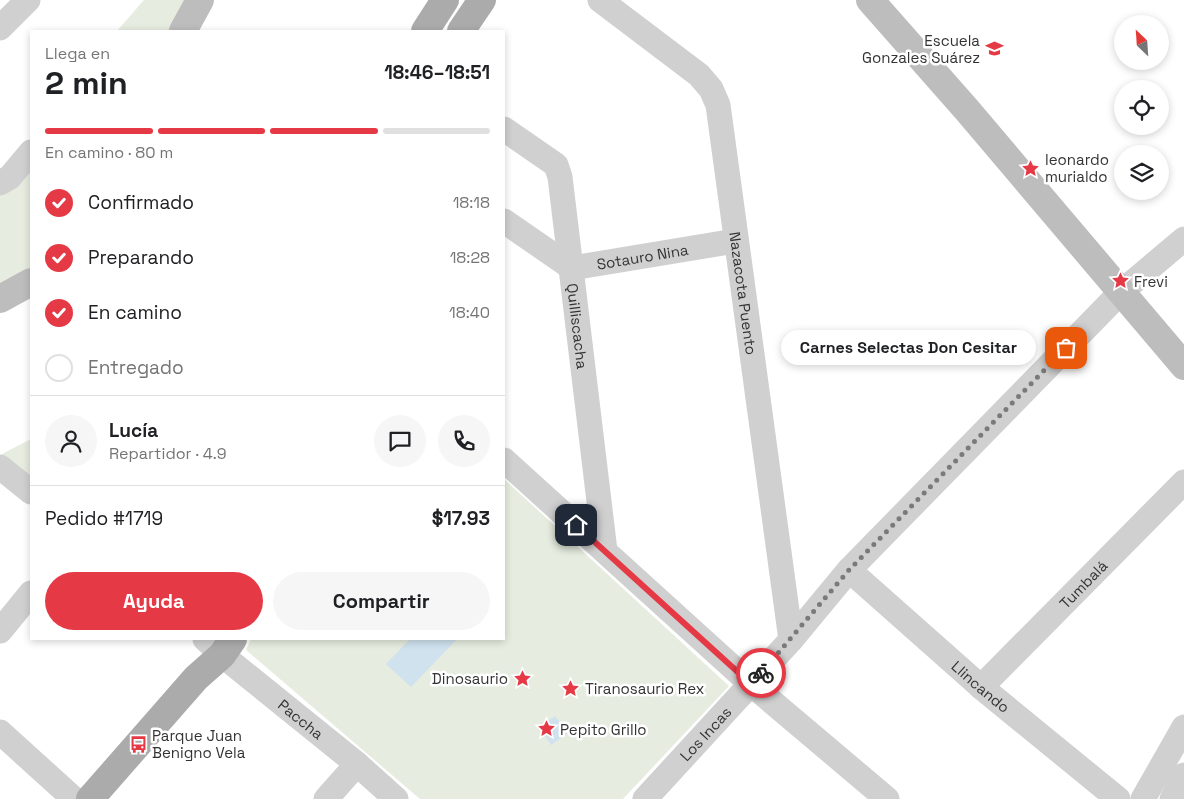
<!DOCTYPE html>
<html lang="es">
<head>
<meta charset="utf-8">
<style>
	:root { --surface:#fff; --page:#f6f6f6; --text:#202124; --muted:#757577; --line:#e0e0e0; --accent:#e63946 }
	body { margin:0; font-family:"Space Grotesk",sans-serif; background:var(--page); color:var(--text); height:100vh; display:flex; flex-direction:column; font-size:19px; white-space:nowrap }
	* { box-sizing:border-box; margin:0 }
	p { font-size:16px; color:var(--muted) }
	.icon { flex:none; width:28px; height:28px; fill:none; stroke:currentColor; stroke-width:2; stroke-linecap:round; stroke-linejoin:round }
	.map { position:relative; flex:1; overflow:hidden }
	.side { position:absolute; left:30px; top:30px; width:475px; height:610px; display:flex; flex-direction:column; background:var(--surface); border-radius:0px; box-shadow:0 2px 8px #0003 }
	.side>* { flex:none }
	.needle { width:32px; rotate:335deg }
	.buttons { position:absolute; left:1114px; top:15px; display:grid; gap:10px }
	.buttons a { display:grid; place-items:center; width:55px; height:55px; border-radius:50%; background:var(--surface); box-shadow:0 2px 8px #0003; font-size:25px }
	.pin { position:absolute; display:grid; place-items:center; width:42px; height:42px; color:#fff; margin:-21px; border-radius:10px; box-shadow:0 2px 8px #0006 }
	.courier { position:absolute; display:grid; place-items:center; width:50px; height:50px; margin:-25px; border:4px solid #e63946; border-radius:50%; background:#fff; color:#222; box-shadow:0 1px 6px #0007 }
	.bubble { position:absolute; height:35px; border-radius:18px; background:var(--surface); box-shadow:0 2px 8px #0003; font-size:16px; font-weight:700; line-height:35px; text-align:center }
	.summary em { font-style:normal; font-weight:700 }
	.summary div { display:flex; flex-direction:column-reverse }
	.summary { display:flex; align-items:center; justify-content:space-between; height:85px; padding:0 15px }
	h1 { font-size:32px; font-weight:700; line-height:38px }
	.bar { display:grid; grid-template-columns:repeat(4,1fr); gap:8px 5px; align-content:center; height:60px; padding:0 15px }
	.bar i { height:6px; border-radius:4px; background:var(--line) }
	.bar .active { background:var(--accent) }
	.bar p { grid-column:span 4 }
	.line { display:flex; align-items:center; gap:12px; padding:0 15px; border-top:1px solid var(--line) }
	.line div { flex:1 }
	.round { display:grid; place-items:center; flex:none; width:52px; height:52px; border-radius:26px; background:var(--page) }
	ol { padding:0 15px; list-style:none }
	li { display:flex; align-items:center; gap:15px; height:55px }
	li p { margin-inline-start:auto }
	li .icon { padding:5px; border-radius:50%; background:var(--accent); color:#fff; stroke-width:4 }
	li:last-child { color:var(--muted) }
	li i { width:28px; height:28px; border:2px solid var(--line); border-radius:50% }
	.cta { display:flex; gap:10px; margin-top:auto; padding:10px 15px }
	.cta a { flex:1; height:58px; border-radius:30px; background:var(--accent); color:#fff; font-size:20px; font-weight:700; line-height:58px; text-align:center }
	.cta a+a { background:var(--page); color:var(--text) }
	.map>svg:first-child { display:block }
	.green { fill:#e6ecdf }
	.water { fill:#cfe2ee }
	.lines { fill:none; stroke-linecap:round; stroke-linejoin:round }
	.street { stroke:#d0d0d0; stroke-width:25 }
	.secondary { stroke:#bdbdbd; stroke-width:28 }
	.primary { stroke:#ababab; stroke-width:28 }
	.done { stroke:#7a7a7a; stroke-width:5; stroke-dasharray:0 9 }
	.route { stroke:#e63946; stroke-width:6 }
	.labels { text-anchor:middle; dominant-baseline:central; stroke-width:5; stroke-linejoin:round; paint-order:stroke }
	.poi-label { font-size:15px; fill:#333; stroke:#fff; text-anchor:start }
	.street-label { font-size:15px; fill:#333; stroke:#fff }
</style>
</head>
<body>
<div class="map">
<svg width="1184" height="799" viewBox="0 0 1184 799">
	<rect width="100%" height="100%" fill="#fff"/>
	<!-- green -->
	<g class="green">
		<path d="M144,0H192L174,31H117Z"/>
		<path d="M31,144V267L0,284V174Z"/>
		<path d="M31,439V477L0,455Z"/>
		<path d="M504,479L729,686L623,799H420L246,650L251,639H504Z"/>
	</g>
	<!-- water -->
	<g class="water">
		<path d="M410,639H457L411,687L386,664Z"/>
		<path d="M555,716L568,733L551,745L539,727Z"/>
	</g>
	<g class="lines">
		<!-- street -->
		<g class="street">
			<path id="s1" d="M600,0L699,75L711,89L718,105L791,640"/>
			<path d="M0,28L28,0"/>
			<path id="s2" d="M504,129L556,165L560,177L605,551"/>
			<path d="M0,183L10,177L31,152"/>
			<path id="s3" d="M504,221L572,268L735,241"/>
			<path d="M504,460L751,684L887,799"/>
			<path d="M0,467L31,492"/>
			<path id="s4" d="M849,570L981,687L1118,799"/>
			<path d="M0,631L31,593"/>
			<path id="s5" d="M205,639L222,655L357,764L396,799"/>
			<path id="s6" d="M981,687L1184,482"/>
			<path d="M0,732L74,799"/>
			<path d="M326,799L357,764"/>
			<path id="s7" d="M645,799L791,640L849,570L1120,293L1184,239"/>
			<path d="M1143,799L1184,727"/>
			<path d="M1172,799L1184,775"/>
		</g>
		<!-- secondary -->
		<g class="secondary">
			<path d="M870,0L967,110L1184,366"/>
			<path d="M183,31L200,0"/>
			<path d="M0,299L31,282"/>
		</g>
		<!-- primary -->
		<g class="primary">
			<path d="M425,31L445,0"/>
			<path d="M461,31L482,0"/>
			<path d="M90,799L196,678L222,655L233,639"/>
		</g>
	</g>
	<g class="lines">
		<!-- done -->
		<path class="done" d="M761,673L849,570L1066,348"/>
		<!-- route -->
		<path class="route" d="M576,525L751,684L761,673"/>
	</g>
	<!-- icons -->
	<defs>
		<symbol id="school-bare" viewBox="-9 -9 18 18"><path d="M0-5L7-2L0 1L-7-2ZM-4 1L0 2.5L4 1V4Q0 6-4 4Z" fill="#e63946" stroke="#fff" stroke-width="2.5" paint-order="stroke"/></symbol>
		<symbol id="sight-bare" viewBox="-9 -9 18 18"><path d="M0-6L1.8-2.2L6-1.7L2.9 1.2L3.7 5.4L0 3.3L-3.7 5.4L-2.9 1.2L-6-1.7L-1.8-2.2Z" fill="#e63946" stroke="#fff" stroke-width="2.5" paint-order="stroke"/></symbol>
		<symbol id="bus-bare" viewBox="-9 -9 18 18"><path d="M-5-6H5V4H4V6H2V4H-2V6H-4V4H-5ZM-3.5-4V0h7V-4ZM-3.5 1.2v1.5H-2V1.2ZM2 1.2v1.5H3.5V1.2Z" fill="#e63946" stroke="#fff" stroke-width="2.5" paint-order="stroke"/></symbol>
	</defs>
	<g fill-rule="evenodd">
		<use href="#school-bare" x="982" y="36" width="25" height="25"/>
		<use href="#sight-bare" x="1018" y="156" width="25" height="25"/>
		<use href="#sight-bare" x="1108" y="268" width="25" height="25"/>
		<use href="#sight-bare" x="510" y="666" width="25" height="25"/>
		<use href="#sight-bare" x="558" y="676" width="25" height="25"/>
		<use href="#sight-bare" x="534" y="716" width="25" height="25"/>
		<use href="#bus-bare" x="126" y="732" width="25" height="25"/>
	</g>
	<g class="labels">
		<!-- poi labels -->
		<g class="poi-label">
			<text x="980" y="40" text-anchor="end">Escuela<tspan x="980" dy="17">Gonzales Suárez</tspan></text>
			<text x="1045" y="159">leonardo<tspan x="1045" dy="17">murialdo</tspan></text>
			<text x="1134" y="281">Frevi</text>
			<text x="508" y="678" text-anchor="end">Dinosaurio</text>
			<text x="585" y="688">Tiranosaurio Rex</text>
			<text x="560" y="729">Pepito Grillo</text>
			<text x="152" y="735">Parque Juan<tspan x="152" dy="17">Benigno Vela</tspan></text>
		</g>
		<!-- street labels -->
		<g class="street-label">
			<text stroke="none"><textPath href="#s3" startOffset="154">Sotauro Nina</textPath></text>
			<text stroke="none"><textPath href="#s1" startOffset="350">Nazacota Puento</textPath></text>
			<text stroke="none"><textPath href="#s2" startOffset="226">Quilliscacha</textPath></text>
			<text stroke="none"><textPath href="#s6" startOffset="145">Tumbalá</textPath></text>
			<text stroke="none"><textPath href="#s4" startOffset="176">Llincando</textPath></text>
			<text stroke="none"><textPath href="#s5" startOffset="125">Paccha</textPath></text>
			<text stroke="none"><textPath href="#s7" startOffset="89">Los Incas</textPath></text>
		</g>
	</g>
</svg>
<div class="buttons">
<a><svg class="needle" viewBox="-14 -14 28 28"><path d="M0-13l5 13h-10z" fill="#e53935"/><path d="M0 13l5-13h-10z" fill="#757577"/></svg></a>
<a><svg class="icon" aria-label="locate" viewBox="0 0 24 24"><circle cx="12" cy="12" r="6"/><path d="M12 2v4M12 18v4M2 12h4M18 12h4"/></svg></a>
<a><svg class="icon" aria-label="layers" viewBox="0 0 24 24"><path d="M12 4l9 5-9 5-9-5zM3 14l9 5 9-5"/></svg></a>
</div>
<div class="pin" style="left:1066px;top:348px;background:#ea580c"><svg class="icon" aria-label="bag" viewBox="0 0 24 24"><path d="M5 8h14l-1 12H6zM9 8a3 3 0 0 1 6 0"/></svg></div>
<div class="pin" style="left:576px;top:525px;background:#1f2937"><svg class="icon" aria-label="home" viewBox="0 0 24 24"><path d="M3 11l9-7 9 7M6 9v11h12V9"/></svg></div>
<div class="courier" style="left:761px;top:673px"><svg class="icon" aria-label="bike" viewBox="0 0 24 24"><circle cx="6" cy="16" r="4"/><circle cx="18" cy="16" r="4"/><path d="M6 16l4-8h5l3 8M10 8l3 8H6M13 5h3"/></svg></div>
<div class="bubble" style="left:781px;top:330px;width:255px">Carnes Selectas Don Cesitar</div>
<section class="side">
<div class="summary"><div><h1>2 min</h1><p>Llega en</p></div><em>18:46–18:51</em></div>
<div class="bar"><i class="active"></i><i class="active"></i><i class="active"></i><i></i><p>En camino · 80 m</p></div>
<ol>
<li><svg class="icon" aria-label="check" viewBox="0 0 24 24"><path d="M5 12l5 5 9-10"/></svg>Confirmado<p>18:18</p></li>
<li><svg class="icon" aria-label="check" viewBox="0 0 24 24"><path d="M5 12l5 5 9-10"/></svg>Preparando<p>18:28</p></li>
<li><svg class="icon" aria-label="check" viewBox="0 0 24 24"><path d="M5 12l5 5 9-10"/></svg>En camino<p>18:40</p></li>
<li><i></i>Entregado</li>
</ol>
<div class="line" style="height:90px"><a class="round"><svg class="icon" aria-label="person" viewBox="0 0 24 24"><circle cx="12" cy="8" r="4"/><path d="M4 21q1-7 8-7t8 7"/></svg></a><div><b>Lucía</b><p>Repartidor · 4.9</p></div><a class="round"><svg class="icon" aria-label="chat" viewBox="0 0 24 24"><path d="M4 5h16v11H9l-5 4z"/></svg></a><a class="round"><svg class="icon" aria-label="phone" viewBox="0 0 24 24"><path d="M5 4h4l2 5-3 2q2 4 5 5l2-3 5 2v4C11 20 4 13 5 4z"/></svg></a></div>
<div class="line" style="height:65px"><div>Pedido #1719</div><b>$17.93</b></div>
<div class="cta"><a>Ayuda</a><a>Compartir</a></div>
</section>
</div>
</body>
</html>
